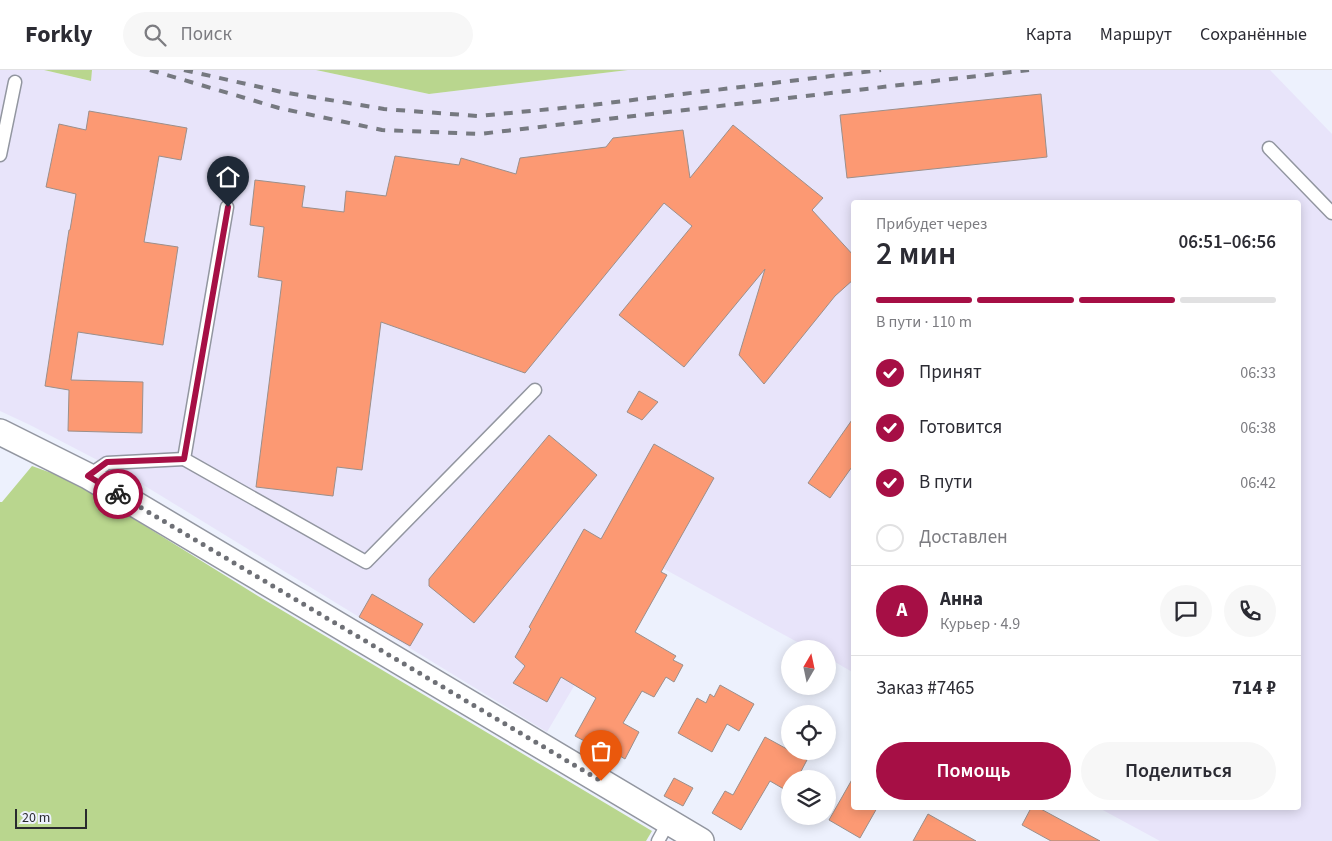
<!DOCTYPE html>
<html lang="ru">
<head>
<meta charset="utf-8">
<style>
	:root { --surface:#fff; --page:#f7f7f7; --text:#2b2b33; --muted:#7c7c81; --line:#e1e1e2; --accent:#a60f45 }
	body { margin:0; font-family:"Source Sans 3",sans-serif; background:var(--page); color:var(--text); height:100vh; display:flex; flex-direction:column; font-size:19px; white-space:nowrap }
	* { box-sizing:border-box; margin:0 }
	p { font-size:16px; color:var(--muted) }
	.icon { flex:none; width:28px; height:28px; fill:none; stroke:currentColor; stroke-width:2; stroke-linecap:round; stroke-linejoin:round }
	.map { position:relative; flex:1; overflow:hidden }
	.sheet { position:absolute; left:851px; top:130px; width:450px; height:610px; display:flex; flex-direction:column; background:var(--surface); border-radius:5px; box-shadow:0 2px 12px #0003 }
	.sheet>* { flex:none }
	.needle { width:32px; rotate:9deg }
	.controls { position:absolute; left:781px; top:570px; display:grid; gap:10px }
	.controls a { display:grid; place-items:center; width:55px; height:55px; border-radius:50%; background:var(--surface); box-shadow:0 2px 12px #0003; font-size:25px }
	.scale { position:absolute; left:15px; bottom:12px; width:72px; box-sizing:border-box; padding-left:5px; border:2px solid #292a2e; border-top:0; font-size:14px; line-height:18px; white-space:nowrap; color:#292a2e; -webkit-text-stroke:4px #edf1fd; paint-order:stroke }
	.pin { position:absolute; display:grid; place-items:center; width:42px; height:42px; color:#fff; margin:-51px -21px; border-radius:50% 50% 50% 0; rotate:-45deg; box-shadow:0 0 5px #0007 }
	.pin .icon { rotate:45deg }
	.courier { position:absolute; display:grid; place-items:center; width:50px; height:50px; margin:-25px; border:4px solid #a60f45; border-radius:50%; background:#fff; color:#222; box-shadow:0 1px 6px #0007 }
	.headline em { font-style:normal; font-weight:600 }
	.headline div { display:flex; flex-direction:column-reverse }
	.headline { display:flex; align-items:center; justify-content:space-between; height:85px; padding:0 25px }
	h1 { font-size:32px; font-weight:600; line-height:38px }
	.bar { display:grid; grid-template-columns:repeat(4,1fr); gap:8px 5px; align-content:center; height:60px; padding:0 25px }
	.bar i { height:6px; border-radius:4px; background:var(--line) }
	.bar .selected { background:var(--accent) }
	.bar p { grid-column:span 4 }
	.line { display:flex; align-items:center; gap:12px; padding:0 25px; border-top:1px solid var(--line) }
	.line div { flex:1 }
	.round { display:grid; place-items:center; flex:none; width:52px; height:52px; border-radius:26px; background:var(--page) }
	ol { padding:0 25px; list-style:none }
	li { display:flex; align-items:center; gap:15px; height:55px }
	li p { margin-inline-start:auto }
	li .icon { padding:5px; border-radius:50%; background:var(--accent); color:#fff; stroke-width:4 }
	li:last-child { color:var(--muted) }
	li i { width:28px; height:28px; border:2px solid var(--line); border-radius:50% }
	.cta { display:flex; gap:10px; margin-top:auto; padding:10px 25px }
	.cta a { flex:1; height:58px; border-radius:30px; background:var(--accent); color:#fff; font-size:20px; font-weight:600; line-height:58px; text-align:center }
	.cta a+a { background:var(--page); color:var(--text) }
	header { display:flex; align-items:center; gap:30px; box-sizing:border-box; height:70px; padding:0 25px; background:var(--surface); border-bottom:1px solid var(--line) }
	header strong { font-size:24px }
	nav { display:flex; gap:28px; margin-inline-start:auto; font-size:18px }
	.search { width:350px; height:45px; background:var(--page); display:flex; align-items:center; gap:12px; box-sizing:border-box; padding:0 18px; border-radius:28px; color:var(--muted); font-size:19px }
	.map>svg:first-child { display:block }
	.industrial { fill:#e8e4fa }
	.green { fill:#b9d68e }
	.building { fill:#fc9973; stroke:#9b8f8b }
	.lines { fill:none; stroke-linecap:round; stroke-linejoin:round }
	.lane-casing { stroke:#9296a0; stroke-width:15 }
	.street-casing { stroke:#9296a0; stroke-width:28 }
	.lane { stroke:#fff; stroke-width:12 }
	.street { stroke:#fff; stroke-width:25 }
	.rail { stroke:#767980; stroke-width:4; stroke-dasharray:9 9; stroke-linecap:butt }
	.done { stroke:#6e7076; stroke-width:5; stroke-dasharray:0 9 }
	.route { stroke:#a60f45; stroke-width:6 }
</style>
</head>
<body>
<header>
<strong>Forkly</strong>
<div class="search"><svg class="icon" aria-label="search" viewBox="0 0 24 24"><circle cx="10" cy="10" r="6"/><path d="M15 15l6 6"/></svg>Поиск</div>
<nav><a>Карта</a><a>Маршрут</a><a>Сохранённые</a></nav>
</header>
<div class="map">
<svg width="1332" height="771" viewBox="0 0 1332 771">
	<rect width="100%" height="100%" fill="#edf1fd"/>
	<!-- industrial -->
	<path class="industrial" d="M0,0H44L90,11L92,0H316L429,24L628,0H1270L1332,64V771H1160L1099,738H1299V132H854V603L828,588V579H810L648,490L547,662L132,408L30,355L0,341Z"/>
	<!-- green -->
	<g class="green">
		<path d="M44,0H92L91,11Z"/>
		<path d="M316,0H628L429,24Z"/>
		<path d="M32,396L71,410L258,526L652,761L646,771H0V432H2Z"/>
	</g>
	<!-- building -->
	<g class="building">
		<path d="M1041,24L1047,87L847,108L840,45Z"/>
		<path d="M89,41L187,58L181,90L159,86L144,172L178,177L163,275L78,262L71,310L143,312L142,363L68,361L69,320L45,316L69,160H70L76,124L46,117L59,54L86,60Z"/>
		<path d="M733,55L823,128L812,140L854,186V209L835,226L764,314L739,285L765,199L684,297L619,245L692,156L664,133L525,303L381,252L362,400L337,397L333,426L256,417L282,211L258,207L264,157L250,155L255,110L305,116L302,137L344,142L346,121L386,126L395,86L459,95L461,88L516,104L520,88L606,77L613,68L683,60L690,108Z"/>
		<path d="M639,321L658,332L642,350L627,342Z"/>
		<path d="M854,347V394L830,428L808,413Z"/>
		<path d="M549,365L597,405L474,553L429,516V509Z"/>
		<path d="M654,374L714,408L661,502L667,505L635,562L676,586L673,590L683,595L674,612L666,607L654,627L642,621L623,653L639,662L625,689L596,672L594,676L575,666L596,628L561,607L547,632L513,613L525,596L515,587L531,559L529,557L584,459L601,469Z"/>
		<path d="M372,524L423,554L410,576L359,547Z"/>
		<path d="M720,615L754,634L739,661L727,654L712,682L678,663L697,628L706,633L710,624L714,627Z"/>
		<path d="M765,667L807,690L797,709H790L789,722L770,711L741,760L712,743L725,721L733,725Z"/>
		<path d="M854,706V738H877L860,768L829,750Z"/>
		<path d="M674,708L693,718L683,736L664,726Z"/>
		<path d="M1031,738H1039L1100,771H1051L1022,755Z"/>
		<path d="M928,744L976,771H913Z"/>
	</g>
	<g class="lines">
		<defs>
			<g id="lane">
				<path d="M1269,78L1332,143"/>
				<path d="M0,85L15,12"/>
				<path d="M227,137L184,389L366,492L535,320"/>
				<path d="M88,406L107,393L184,389"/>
				<path d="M658,771L669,751"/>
			</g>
			<path id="street" d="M0,362L88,406L701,771"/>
		</defs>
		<!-- lane casing -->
		<use href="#lane" class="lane-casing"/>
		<!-- street casing -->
		<use href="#street" class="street-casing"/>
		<!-- lane -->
		<use href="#lane" class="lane"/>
		<!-- street -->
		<use href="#street" class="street"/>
		<!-- rail -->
		<g class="rail">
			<path d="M150,0L279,38L382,60L479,64L1029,0"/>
			<path d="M184,0L282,22L384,39L478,46L583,36L881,0"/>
		</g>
	</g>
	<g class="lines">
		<!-- done -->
		<path class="done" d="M118,424L601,711"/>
		<!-- route -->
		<path class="route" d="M118,424L88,406L107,392L184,389L228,137"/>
	</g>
</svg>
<div class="controls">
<a><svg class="needle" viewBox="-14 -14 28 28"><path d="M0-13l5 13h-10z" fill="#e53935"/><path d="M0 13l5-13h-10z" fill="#7c7c81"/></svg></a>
<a><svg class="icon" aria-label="locate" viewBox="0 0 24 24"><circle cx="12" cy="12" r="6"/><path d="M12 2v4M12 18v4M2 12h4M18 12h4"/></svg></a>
<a><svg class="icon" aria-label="layers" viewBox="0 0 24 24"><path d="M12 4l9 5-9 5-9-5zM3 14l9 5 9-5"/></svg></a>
</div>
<div class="scale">20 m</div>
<div class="pin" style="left:601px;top:711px;background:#ea580c"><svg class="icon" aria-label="bag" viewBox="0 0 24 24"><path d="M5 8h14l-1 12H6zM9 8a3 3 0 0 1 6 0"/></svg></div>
<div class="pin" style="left:228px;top:137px;background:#1f2937"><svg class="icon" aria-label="home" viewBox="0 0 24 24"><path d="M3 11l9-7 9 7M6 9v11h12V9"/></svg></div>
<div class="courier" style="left:118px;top:424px"><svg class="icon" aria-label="bike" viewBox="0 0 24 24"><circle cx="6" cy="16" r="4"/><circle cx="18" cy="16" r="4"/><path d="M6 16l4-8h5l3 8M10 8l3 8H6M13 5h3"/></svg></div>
<section class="sheet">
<div class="headline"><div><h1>2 мин</h1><p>Прибудет через</p></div><em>06:51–06:56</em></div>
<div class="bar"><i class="selected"></i><i class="selected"></i><i class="selected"></i><i></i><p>В пути · 110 m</p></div>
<ol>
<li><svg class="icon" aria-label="check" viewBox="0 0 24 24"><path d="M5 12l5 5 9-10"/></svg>Принят<p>06:33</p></li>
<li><svg class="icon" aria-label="check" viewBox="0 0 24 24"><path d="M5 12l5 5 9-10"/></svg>Готовится<p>06:38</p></li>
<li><svg class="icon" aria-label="check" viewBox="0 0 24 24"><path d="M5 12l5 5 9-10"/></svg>В пути<p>06:42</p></li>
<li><i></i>Доставлен</li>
</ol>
<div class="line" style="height:90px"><b class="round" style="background:var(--accent);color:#fff">А</b><div><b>Анна</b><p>Курьер · 4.9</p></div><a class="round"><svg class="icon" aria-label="chat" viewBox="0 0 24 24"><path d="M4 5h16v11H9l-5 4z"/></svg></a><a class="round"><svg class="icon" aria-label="phone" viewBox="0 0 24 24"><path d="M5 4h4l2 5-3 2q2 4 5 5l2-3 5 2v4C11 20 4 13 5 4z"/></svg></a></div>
<div class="line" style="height:65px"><div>Заказ #7465</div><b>714 ₽</b></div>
<div class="cta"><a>Помощь</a><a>Поделиться</a></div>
</section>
</div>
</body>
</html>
